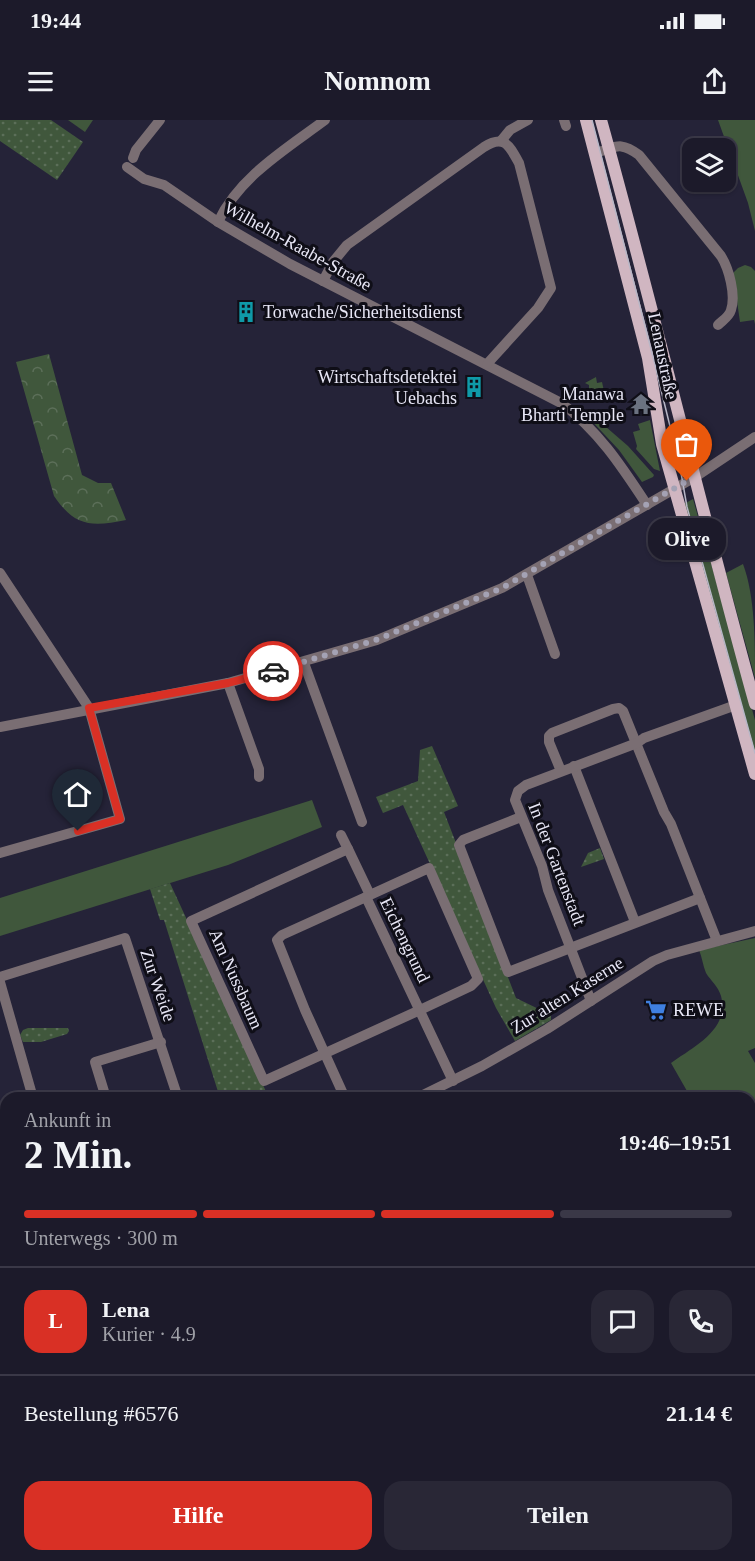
<!DOCTYPE html>
<html lang="de">
<head>
<meta charset="utf-8">
<style>
	:root { --surface:#1c1a2a; --page:#292736; --text:#f1f3f6; --muted:#a0a1a8; --line:#3a3847; --accent:#d93025 }
	body { margin:0; font-family:Georgia,serif; background:var(--page); color:var(--text); height:100vh; display:flex; flex-direction:column; font-size:22px; white-space:nowrap }
	* { box-sizing:border-box; margin:0 }
	p { font-size:20px; color:var(--muted) }
	.icon { flex:none; width:33px; height:33px; fill:none; stroke:currentColor; stroke-width:2; stroke-linecap:round; stroke-linejoin:round }
	.map { position:relative; flex:1; overflow:hidden }
	.sheet { position:absolute; left:0px; top:972px; width:756px; height:470px; display:flex; flex-direction:column; background:var(--surface); border-radius:18px 18px 0 0; box-shadow:0 2px 4px #0004,0 0 0 2px var(--line) }
	.sheet>* { flex:none }
	.controls { position:absolute; left:682px; top:18px; display:grid; gap:12px }
	.controls a { display:grid; place-items:center; width:54px; height:54px; border-radius:12px; background:var(--surface); box-shadow:0 2px 4px #0004,0 0 0 2px var(--line); font-size:30px }
	.pin { position:absolute; display:grid; place-items:center; width:51px; height:51px; color:#fff; margin:-62px -26px; border-radius:50% 50% 50% 0; rotate:-45deg; box-shadow:0 0 6px #0007 }
	.pin .icon { rotate:45deg }
	.courier { position:absolute; display:grid; place-items:center; width:60px; height:60px; margin:-30px; border:4px solid #d93025; border-radius:50%; background:#fff; color:#222; box-shadow:0 2px 8px #0007 }
	.bubble { position:absolute; height:42px; border-radius:18px; background:var(--surface); box-shadow:0 2px 4px #0004,0 0 0 2px var(--line); font-size:20px; font-weight:800; line-height:42px; text-align:center }
	.summary em { font-style:normal; font-weight:800 }
	.summary div { display:flex; flex-direction:column-reverse }
	.summary { display:flex; align-items:center; justify-content:space-between; height:102px; padding:0 24px }
	h1 { font-size:39px; font-weight:800; line-height:45px }
	.bar { display:grid; grid-template-columns:repeat(4,1fr); gap:9px 6px; align-content:center; height:72px; padding:0 24px }
	.bar i { height:8px; border-radius:4px; background:var(--line) }
	.bar .current { background:var(--accent) }
	.bar p { grid-column:span 4 }
	.line { display:flex; align-items:center; gap:15px; padding:0 24px; border-top:2px solid var(--line) }
	.line div { flex:1 }
	.round { display:grid; place-items:center; flex:none; width:63px; height:63px; border-radius:18px; background:var(--page) }
	.action { display:flex; gap:12px; margin-top:auto; padding:12px 24px }
	.action a { flex:1; height:69px; border-radius:18px; background:var(--accent); color:#fff; font-size:24px; font-weight:800; line-height:69px; text-align:center }
	.action a+a { background:var(--page); color:var(--text) }
	.status { display:flex; justify-content:space-between; align-items:center; height:42px; padding:0 30px; background:var(--surface); direction:ltr }
	.status svg { height:16px; fill:currentColor }
	header { display:flex; justify-content:space-between; align-items:center; height:78px; padding:0 24px; background:var(--surface); font-size:27px; font-weight:800 }
	.map>svg:first-child { display:block }
	.green { fill:#40573c }
	.forest { fill:url(#forest-crowns) }
	.park { fill:url(#park-dots) }
	.lines { fill:none; stroke-linecap:round; stroke-linejoin:round }
	.river { stroke:#001214; stroke-width:14 }
	.minor { stroke:#7a6e73; stroke-width:10 }
	.major { stroke:#d0b6c1; stroke-width:12 }
	.tram { stroke:#b7b6c6; stroke-width:1.5 }
	.done { stroke:#a4a2b4; stroke-width:6; stroke-dasharray:0 10.8 }
	.route { stroke:#d93025; stroke-width:8 }
	.labels { text-anchor:middle; dominant-baseline:central; stroke-width:6; stroke-linejoin:round; paint-order:stroke }
	.street-label { font-size:18px; fill:#e8e7f6; stroke:#0f0e17 }
	.poi-label { font-size:18px; fill:#e8e7f6; stroke:#0f0e17; text-anchor:start }
</style>
</head>
<body>
<div class="status"><b>19:44</b><svg viewBox="0 0 49 12"><path d="M0 12V9h3v3zM5 12V6h3v6zM10 12V3h3v9zM15 12V0h3v12zM26 1h20v11H26zM47 4h2v5h-2z"/></svg></div>
<header><svg class="icon" aria-label="menu" viewBox="0 0 24 24"><path d="M4 6h16M4 12h16M4 18h16"/></svg>Nomnom<svg class="icon" aria-label="share" viewBox="0 0 24 24"><path d="M12 15V3M7 8l5-5 5 5M5 13v7h14v-7"/></svg></header>
<div class="map">
<svg width="755" height="1441" viewBox="0 0 755 1441">
	<defs>
		<pattern id="forest-crowns" width="20" height="18" patternUnits="userSpaceOnUse" patternTransform="scale(1.5)"><rect width="20" height="18" fill="#40573c"/><path d="M2 6a3 3 0 1 1 6 0M12 15a3 3 0 1 1 6 0" fill="none" stroke="#5c6f59"/></pattern>
		<pattern id="park-dots" width="8" height="8" patternUnits="userSpaceOnUse" patternTransform="scale(1.5)"><rect width="8" height="8" fill="#40573c"/><path d="M2 2h.1M6 6h.1" fill="none" stroke="#5c6f59" stroke-width="1.8" stroke-linecap="round"/></pattern>
	</defs>
	<rect width="100%" height="100%" fill="#252338"/>
	<!-- green -->
	<g class="green">
		<path d="M68,0H93L85,12Z"/>
		<path d="M718,0H755V111L748,83Z"/>
		<path d="M745,145L751,147L755,151V204L754,200L740,202L733,153L738,148Z"/>
		<path d="M596,257L597,263L602,262L604,271L599,270L592,274L589,272V265L585,263Z"/>
		<path d="M591,294L628,326L654,355L653,357L642,362L619,330L588,297Z"/>
		<path d="M650,300L660,351L654,349L636,329L637,326L633,312L640,310L638,304Z"/>
		<path d="M693,379L755,600V642L682,385Z"/>
		<path d="M743,444C755,476 755,522 755,558L726,453Z"/>
		<path d="M312,680L322,707L228,745L0,816V778Z"/>
		<path d="M755,818V928L748,931L755,943V1009L750,1000V978H738L735,973L727,978H691L671,943C693,927 730,910 721,876C718,866 711,861 706,853C703,846 702,837 699,830Z"/>
		<path d="M755,1083V1157L750,1162V1088Z"/>
		<path d="M0,1290L6,1293V1344L0,1341Z"/>
		<path d="M191,1436H291L302,1441H202Z"/>
		<path d="M417,1436H488L483,1441H412Z"/>
	</g>
	<!-- forest -->
	<path class="forest" d="M49,234L82,355L98,363H111L126,400C92,407 75,407 54,376L16,242Z"/>
	<!-- park -->
	<g class="park">
		<path d="M0,0H51L83,22L57,60L0,21Z"/>
		<path d="M432,626L458,686L444,692L516,878L551,895V900L515,921L496,888L403,685L383,693L376,677L418,661L420,630Z"/>
		<path d="M600,728L604,739L581,747L588,733Z"/>
		<path d="M170,763L269,978H220L164,800H160L150,769Z"/>
		<path d="M28,908H68L69,911L67,914L41,922H23L20,915L23,910Z"/>
	</g>
	<g class="lines">
		<!-- river -->
		<g class="river">
			<path d="M0,1316L6,1319"/>
			<path d="M241,1436L253,1441"/>
		</g>
		<!-- minor -->
		<g class="minor">
			<path d="M564,0L566,6"/>
			<path d="M501,21L510,10L528,0"/>
			<path d="M595,33C615,28 619,20 639,35L721,136C729,149 736,175 731,190C729,197 723,200 718,205"/>
			<path d="M133,38L136,30L160,0"/>
			<path d="M127,47L144,59L164,65L218,102L290,144L561,283C598,310 622,347 647,385"/>
			<path d="M218,102C239,57 286,29 325,0"/>
			<path d="M323,161L333,142L347,125L484,27C504,14 509,25 519,43L551,168L538,188L487,244"/>
			<path d="M0,453L89,588L120,699L0,733"/>
			<path d="M527,455L555,534"/>
			<path d="M304,543L362,702"/>
			<path d="M228,563L259,649V657"/>
			<path d="M0,607L228,563L377,520L502,468L695,357L755,317"/>
			<path d="M574,646L635,802"/>
			<path d="M561,651L549,622V616L552,613L613,589L619,588L623,591L664,692L671,704L717,821"/>
			<path d="M521,697L463,720L459,725L508,852L700,778"/>
			<path d="M341,715L348,729"/>
			<path d="M366,777L370,775L429,748L478,859L471,866L420,890L264,961L191,801L348,729L370,775"/>
			<path d="M0,857L125,818L178,978"/>
			<path d="M0,862L33,978"/>
			<path d="M591,881L548,770L542,746L515,680L518,671L526,665L637,623L644,618L736,585"/>
			<path d="M106,978L95,942L161,922"/>
			<path d="M345,978L305,890L277,820L282,815L366,777L453,961"/>
			<path d="M417,978L482,946L547,909L653,841L667,835L755,811"/>
			<path d="M750,1125L755,1120"/>
			<path d="M750,1339L755,1337"/>
			<path d="M0,1379L6,1373"/>
			<path d="M750,1430L753,1441"/>
			<path d="M93,1441L98,1436"/>
			<path d="M447,1441L453,1436"/>
		</g>
		<!-- major -->
		<g class="major">
			<path d="M586,0L648,238L662,324L755,654"/>
			<path d="M601,0C655,194 701,390 755,584"/>
			<path d="M0,1289L6,1292"/>
			<path d="M0,1343L6,1346"/>
			<path d="M186,1436L198,1441"/>
			<path d="M296,1436L307,1441"/>
		</g>
		<!-- tram -->
		<path class="tram" d="M592,0L653,237L680,347L687,387L755,633"/>
	</g>
	<g class="lines">
		<!-- done -->
		<path class="done" d="M273,551L376,520L502,468L687,361"/>
		<!-- route -->
		<path class="route" d="M78,711L120,699L89,588L228,563L273,551"/>
	</g>
	<!-- icons -->
	<defs>
		<symbol id="building-bare" viewBox="-9 -9 18 18"><path d="M-4-6H4V6H1V3H-1V6H-4ZM-2.5-4.3h1.7v1.8h-1.7ZM.8-4.3h1.7v1.8H.8ZM-2.5-1h1.7V.8h-1.7ZM.8-1h1.7V.8H.8Z" fill="#0f9aa8" stroke="#0f0e17" stroke-width="2.5" paint-order="stroke"/></symbol>
		<symbol id="temple-bare" viewBox="-9 -9 18 18"><path d="M0-6L5-2H3V0L6.5 2.5H4V6H1.5V3h-3V6H-4V2.5H-6.5L-3 0V-2H-5Z" fill="#6b7280" stroke="#0f0e17" stroke-width="2.5" paint-order="stroke"/></symbol>
		<symbol id="supermarket-bare" viewBox="-9 -9 18 18"><path d="M-6-5.5h2.5l.6 2H6L4.5 2H-2.5L-4.4-4H-6ZM-1.5 3.2a1.3 1.3 0 1 0 .1 0ZM3 3.2a1.3 1.3 0 1 0 .1 0Z" fill="#3f7fe0" stroke="#0f0e17" stroke-width="2.5" paint-order="stroke"/></symbol>
	</defs>
	<g fill-rule="evenodd">
		<use href="#building-bare" x="231" y="177" width="30" height="30"/>
		<use href="#building-bare" x="459" y="252" width="30" height="30"/>
		<use href="#temple-bare" x="626" y="269" width="30" height="30"/>
		<use href="#supermarket-bare" x="641" y="875" width="30" height="30"/>
	</g>
	<g class="labels">
		<!-- street labels -->
		<g class="street-label">
			<text transform="translate(298 126) rotate(29)">Wilhelm-Raabe-Straße</text>
			<text transform="translate(663 236) rotate(78)">Lenaustraße</text>
			<text transform="translate(557 744) rotate(69)">In der Gartenstadt</text>
			<text transform="translate(405 820) rotate(64)">Eichengrund</text>
			<text transform="translate(236 859) rotate(66)">Am Nussbaum</text>
			<text transform="translate(158 865) rotate(71)">Zur Weide</text>
			<text transform="translate(567 875) rotate(-32)">Zur alten Kaserne</text>
		</g>
		<!-- poi labels -->
		<g class="poi-label">
			<text x="263" y="192">Torwache/Sicherheitsdienst</text>
			<text x="457" y="257" text-anchor="end">Wirtschaftsdetektei<tspan x="457" dy="21">Uebachs</tspan></text>
			<text x="624" y="274" text-anchor="end">Manawa<tspan x="624" dy="21">Bharti Temple</tspan></text>
			<text x="673" y="890">REWE</text>
		</g>
	</g>
</svg>
<div class="controls">
<a><svg class="icon" aria-label="layers" viewBox="0 0 24 24"><path d="M12 4l9 5-9 5-9-5zM3 14l9 5 9-5"/></svg></a>
</div>
<div class="pin" style="left:687px;top:361px;background:#ea580c"><svg class="icon" aria-label="bag" viewBox="0 0 24 24"><path d="M5 8h14l-1 12H6zM9 8a3 3 0 0 1 6 0"/></svg></div>
<div class="pin" style="left:78px;top:711px;background:#1f2937"><svg class="icon" aria-label="home" viewBox="0 0 24 24"><path d="M3 11l9-7 9 7M6 9v11h12V9"/></svg></div>
<div class="courier" style="left:273px;top:551px"><svg class="icon" aria-label="car" viewBox="0 0 24 24"><path d="M5 17H2v-5l4-1 3-4h7l3 4 3 1v5h-3M9 17h6M6 11h13"/><circle cx="7" cy="17" r="2"/><circle cx="17" cy="17" r="2"/></svg></div>
<div class="bubble" style="left:648px;top:398px;width:78px">Olive</div>
<section class="sheet">
<div class="summary"><div><h1>2 Min.</h1><p>Ankunft in</p></div><em>19:46–19:51</em></div>
<div class="bar"><i class="current"></i><i class="current"></i><i class="current"></i><i></i><p>Unterwegs · 300 m</p></div>
<div class="line" style="height:108px"><b class="round" style="background:var(--accent);color:#fff">L</b><div><b>Lena</b><p>Kurier · 4.9</p></div><a class="round"><svg class="icon" aria-label="chat" viewBox="0 0 24 24"><path d="M4 5h16v11H9l-5 4z"/></svg></a><a class="round"><svg class="icon" aria-label="phone" viewBox="0 0 24 24"><path d="M5 4h4l2 5-3 2q2 4 5 5l2-3 5 2v4C11 20 4 13 5 4z"/></svg></a></div>
<div class="line" style="height:78px"><div>Bestellung #6576</div><b>21.14 €</b></div>
<div class="action"><a>Hilfe</a><a>Teilen</a></div>
</section>
</div>
</body>
</html>
